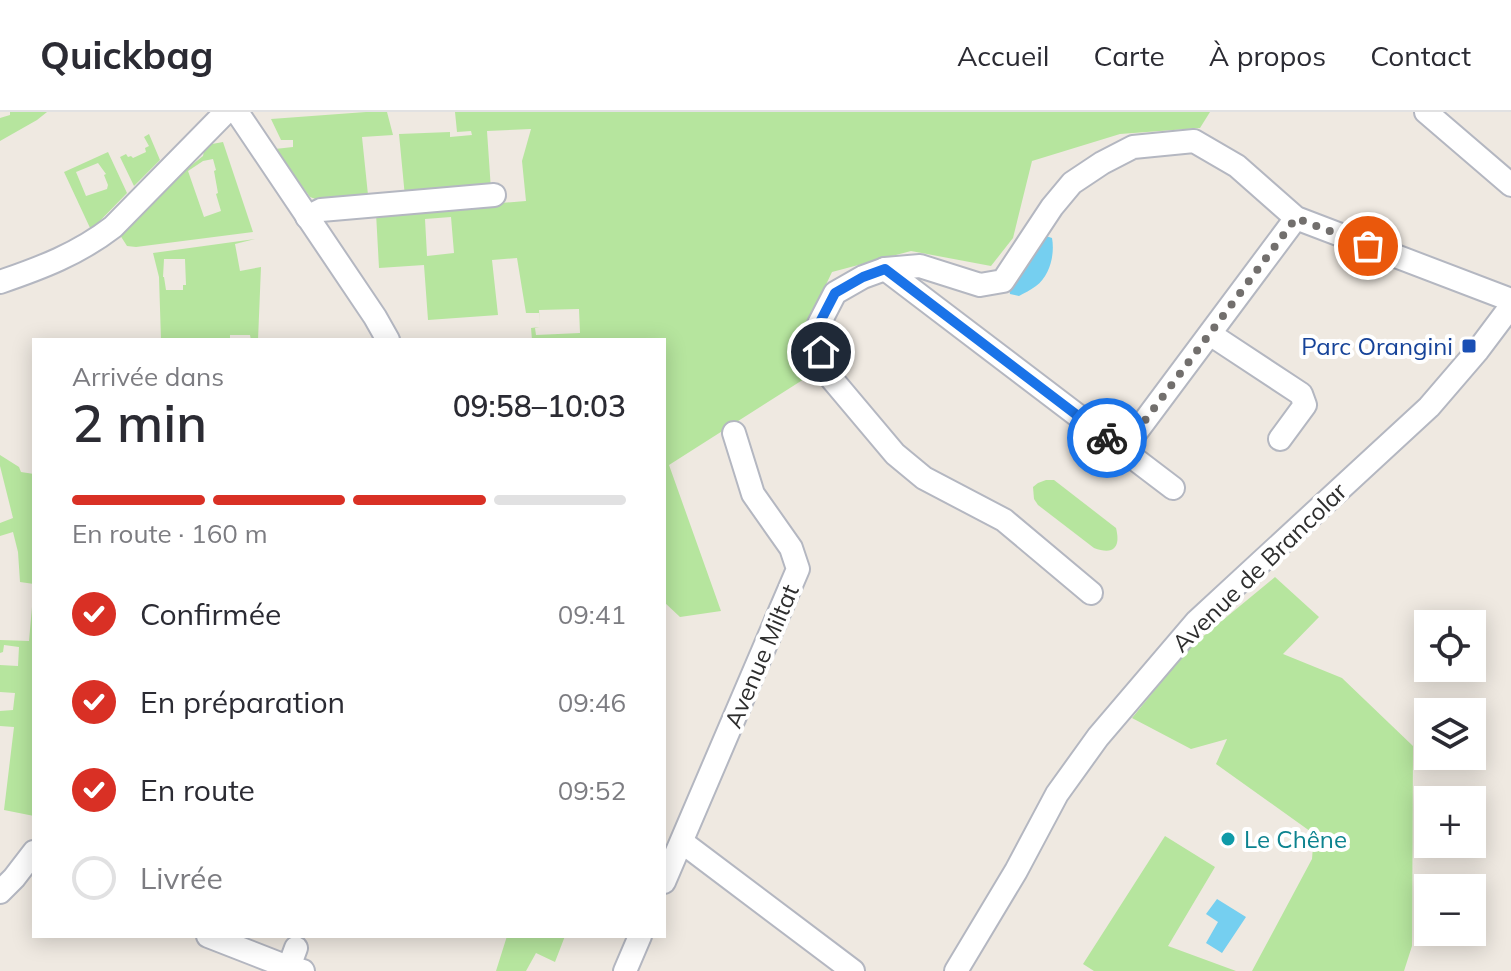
<!DOCTYPE html>
<html lang="fr">
<head>
<meta charset="utf-8">
<style>
	:root { --surface:#fff; --page:#f7f7f7; --text:#2b2b33; --muted:#7c7c81; --line:#e1e1e2; --accent:#d93025 }
	body { margin:0; font-family:Mulish,sans-serif; background:var(--page); color:var(--text); height:100vh; display:flex; flex-direction:column; font-size:30px; white-space:nowrap }
	* { box-sizing:border-box; margin:0 }
	p { font-size:26px; color:var(--muted) }
	.icon { flex:none; width:44px; height:44px; fill:none; stroke:currentColor; stroke-width:2; stroke-linecap:round; stroke-linejoin:round }
	.map { position:relative; flex:1; overflow:hidden }
	.panel { position:absolute; left:32px; top:226px; width:634px; height:600px; display:flex; flex-direction:column; background:var(--surface); border-radius:0px; box-shadow:0 4px 20px #0003 }
	.panel>* { flex:none }
	.controls { position:absolute; left:1414px; top:498px; display:grid; gap:16px }
	.controls a { display:grid; place-items:center; width:72px; height:72px; border-radius:0px; background:var(--surface); box-shadow:0 4px 20px #0003; font-size:40px }
	.pin { position:absolute; display:grid; place-items:center; width:68px; height:68px; color:#fff; margin:-34px; border:4px solid #fff; border-radius:50%; box-shadow:0 2px 8px #0007 }
	.courier { position:absolute; display:grid; place-items:center; width:80px; height:80px; margin:-40px; border:6px solid #1a73e8; border-radius:50%; background:#fff; color:#222; box-shadow:0 2px 10px #0007 }
	.head em { font-style:normal; font-weight:600 }
	.head div { display:flex; flex-direction:column-reverse }
	.head { display:flex; align-items:center; justify-content:space-between; height:136px; padding:0 40px }
	h1 { font-size:52px; font-weight:600; line-height:60px }
	.bar { display:grid; grid-template-columns:repeat(4,1fr); gap:12px 8px; align-content:center; height:96px; padding:0 40px }
	.bar i { height:10px; border-radius:6px; background:var(--line) }
	.bar .active { background:var(--accent) }
	.bar p { grid-column:span 4 }
	ol { padding:0 40px; list-style:none }
	li { display:flex; align-items:center; gap:24px; height:88px }
	li p { margin-inline-start:auto }
	li .icon { padding:8px; border-radius:50%; background:var(--accent); color:#fff; stroke-width:4 }
	li:last-child { color:var(--muted) }
	li i { width:44px; height:44px; border:4px solid var(--line); border-radius:50% }
	header { display:flex; align-items:center; gap:48px; box-sizing:border-box; height:112px; padding:0 40px; background:var(--surface); border-bottom:2px solid var(--line) }
	header strong { font-size:38px }
	nav { display:flex; gap:44px; margin-inline-start:auto; font-size:28px }
	.map>svg:first-child { display:block }
	.green { fill:#b6e59e; fill-rule:evenodd }
	.water { fill:#75cff0 }
	.lines { fill:none; stroke-linecap:round; stroke-linejoin:round }
	.minor-casing { stroke:#b4b7c1; stroke-width:26 }
	.minor { stroke:#fff; stroke-width:22 }
	.done { stroke:#726f6d; stroke-width:8; stroke-dasharray:0 14.4 }
	.route { stroke:#1a73e8; stroke-width:10 }
	.transit-dot { fill:#1a4fb4; stroke:#fff; stroke-width:3 }
	.culture-dot { fill:#0f9aa8; stroke:#fff; stroke-width:3 }
	.labels { text-anchor:middle; dominant-baseline:central; stroke-width:8; stroke-linejoin:round; paint-order:stroke }
	.transit-label { font-size:24px; fill:#164399; stroke:#fff; text-anchor:end }
	.street-label { font-size:24px; fill:#2e2e2e; stroke:#fff }
	.culture-label { font-size:24px; fill:#0d838f; stroke:#fff; text-anchor:start }
</style>
</head>
<body>
<header>
<strong>Quickbag</strong>
<nav><a>Accueil</a><a>Carte</a><a>À propos</a><a>Contact</a></nav>
</header>
<div class="map">
<svg width="1511" height="859" viewBox="0 0 1511 859">
	<rect width="100%" height="100%" fill="#efe9e1"/>
	<!-- green -->
	<g class="green">
		<path d="M10,0H47L37,8L0,29V6L10,3Z"/>
		<path d="M366,0H387L393,23L362,25L368,83L321,89L310,85L275,37L293,35V28H281L271,7Z"/>
		<path d="M455,0H1210L1200,16L1120,22L1032,49L1013,126L991,154L911,139L832,160L811,204L812,262L669,353L721,499L680,505L664,490V228H532L531,216L540,215L539,201H526L517,146L492,148L498,203L428,208L424,153L379,156L376,101L526,89L522,49L531,17L487,19L491,78L405,85L399,22L450,20V25L472,23L471,19L457,20ZM451,105L454,141L427,144L425,107ZM579,197L580,221L536,223L535,216L540,215L539,198Z"/>
		<path d="M149,22L160,48L134,74L120,45L126,42L128,45L131,44L133,46L146,40L145,36L149,34L144,25Z"/>
		<path d="M223,30L253,120L136,135L127,134L120,123L178,64L203,44L204,39L212,32ZM213,47L216,58L214,59L218,81L216,82L221,99L204,105L188,59L203,49Z"/>
		<path d="M108,40L127,81L91,118L64,60ZM98,51L106,62L104,63L108,73L107,77L86,84L76,60Z"/>
		<path d="M255,127L235,132L240,159L261,155L258,228H251L250,223H230V228H161L159,165L153,141ZM164,147H185L186,173H183V178H166L164,165H163Z"/>
		<path d="M0,343L19,355L21,360L34,362V704L4,698L14,615L0,614V599L13,598L15,581L0,580V553L18,554L19,535L4,533L3,540L0,541V528L29,529L34,472L20,470L18,440L13,420L0,424V411L13,406L0,354Z"/>
		<path d="M1046,368H1054L1116,416C1121,436 1113,443 1094,436L1038,393L1034,387L1033,375L1038,371Z"/>
		<path d="M1275,465L1319,505L1283,542L1342,566L1413,634L1412,834L1404,859H1252L1312,747L1314,722L1216,652L1227,627L1191,637L1132,606L1189,536Z"/>
		<path d="M1165,724L1215,755L1168,834L1236,859H1094L1083,852Z"/>
		<path d="M507,824H565L555,850L536,841L526,859H496Z"/>
	</g>
	<!-- water -->
	<g class="water">
		<path d="M1040,122L1052,126C1055,142 1050,164 1036,174C1031,178 1024,181 1019,184L1010,182L1008,172Z"/>
		<path d="M1217,787L1246,805L1222,841L1206,831L1218,810L1206,802Z"/>
	</g>
	<g class="lines">
		<defs>
			<g id="minor">
				<path d="M237,0L375,205L388,228"/>
				<path d="M1426,0L1511,73"/>
				<path d="M307,105L321,98L494,83"/>
				<path d="M885,157L1173,376"/>
				<path d="M0,170C41,156 78,142 113,115L226,0"/>
				<path d="M1210,222L1301,282L1305,293L1280,327"/>
				<path d="M1123,338L1296,106"/>
				<path d="M1091,481L1004,408L924,366L895,342L831,266L821,240L819,212L835,181L863,165L885,157L920,154L980,173L1003,169L1052,95L1072,71L1102,51L1133,35L1194,29L1237,54L1296,106L1511,188"/>
				<path d="M682,730L853,859"/>
				<path d="M664,770L798,457L791,436L753,382L734,321"/>
				<path d="M0,780L14,766L34,740"/>
				<path d="M208,824L280,852L303,859"/>
				<path d="M289,855L296,836"/>
				<path d="M625,859L640,824"/>
				<path d="M956,859L1016,759L1057,682L1098,625L1197,509L1429,295L1478,238L1511,194"/>
			</g>
		</defs>
		<!-- minor casing -->
		<use href="#minor" class="minor-casing"/>
		<!-- minor -->
		<use href="#minor" class="minor"/>
	</g>
	<g class="lines">
		<!-- done -->
		<path class="done" d="M1107,326L1123,338L1296,106L1368,134"/>
		<!-- route -->
		<path class="route" d="M821,240L819,212L835,181L863,165L885,157L1107,326"/>
	</g>
	<!-- markers -->
	<rect class="transit-dot" x="1461" y="226" width="16" height="16" rx="4"/>
	<circle class="culture-dot" cx="1228" cy="727" r="8"/>
	<g class="labels">
		<!-- transit labels -->
		<g class="transit-label">
			<text x="1453" y="234">Parc Orangini</text>
		</g>
		<!-- street labels -->
		<g class="street-label">
			<text transform="translate(1259 455) rotate(-44)">Avenue de Brancolar</text>
			<text transform="translate(761 544) rotate(-67)">Avenue Miltat</text>
		</g>
		<!-- culture labels -->
		<g class="culture-label">
			<text x="1244" y="727">Le Chêne</text>
		</g>
	</g>
</svg>
<div class="controls">
<a><svg class="icon" aria-label="locate" viewBox="0 0 24 24"><circle cx="12" cy="12" r="6"/><path d="M12 2v4M12 18v4M2 12h4M18 12h4"/></svg></a>
<a><svg class="icon" aria-label="layers" viewBox="0 0 24 24"><path d="M12 4l9 5-9 5-9-5zM3 14l9 5 9-5"/></svg></a>
<a>+</a>
<a>−</a>
</div>
<div class="pin" style="left:1368px;top:134px;background:#ea580c"><svg class="icon" aria-label="bag" viewBox="0 0 24 24"><path d="M5 8h14l-1 12H6zM9 8a3 3 0 0 1 6 0"/></svg></div>
<div class="pin" style="left:821px;top:240px;background:#1f2937"><svg class="icon" aria-label="home" viewBox="0 0 24 24"><path d="M3 11l9-7 9 7M6 9v11h12V9"/></svg></div>
<div class="courier" style="left:1107px;top:326px"><svg class="icon" aria-label="bike" viewBox="0 0 24 24"><circle cx="6" cy="16" r="4"/><circle cx="18" cy="16" r="4"/><path d="M6 16l4-8h5l3 8M10 8l3 8H6M13 5h3"/></svg></div>
<section class="panel">
<div class="head"><div><h1>2 min</h1><p>Arrivée dans</p></div><em>09:58–10:03</em></div>
<div class="bar"><i class="active"></i><i class="active"></i><i class="active"></i><i></i><p>En route · 160 m</p></div>
<ol>
<li><svg class="icon" aria-label="check" viewBox="0 0 24 24"><path d="M5 12l5 5 9-10"/></svg>Confirmée<p>09:41</p></li>
<li><svg class="icon" aria-label="check" viewBox="0 0 24 24"><path d="M5 12l5 5 9-10"/></svg>En préparation<p>09:46</p></li>
<li><svg class="icon" aria-label="check" viewBox="0 0 24 24"><path d="M5 12l5 5 9-10"/></svg>En route<p>09:52</p></li>
<li><i></i>Livrée</li>
</ol>
</section>
</div>
</body>
</html>
